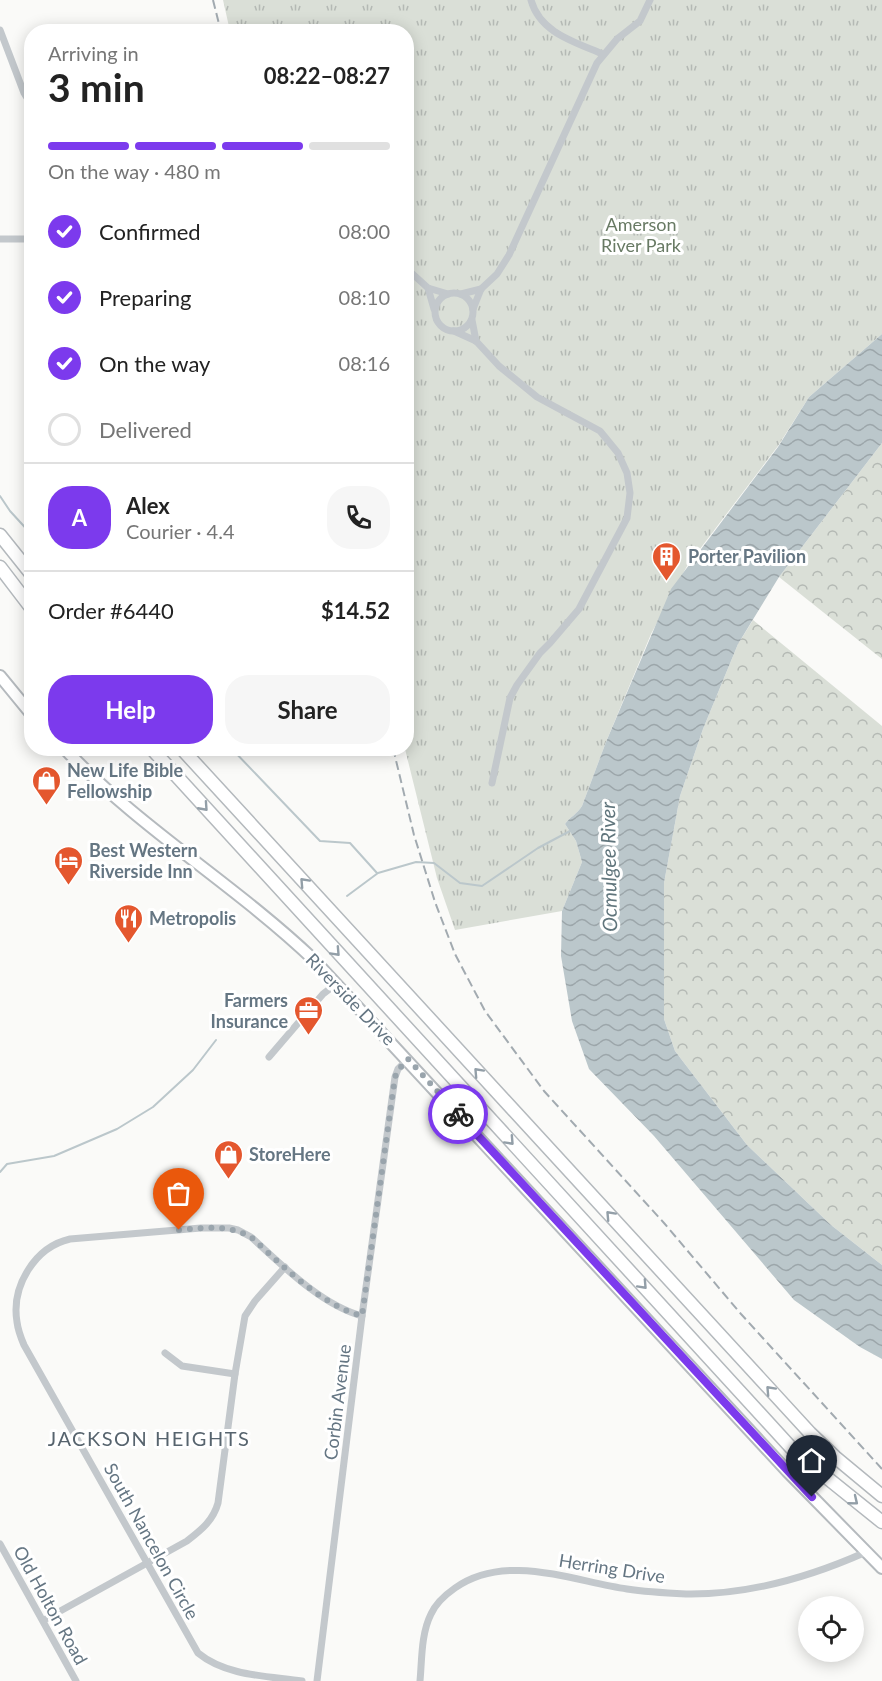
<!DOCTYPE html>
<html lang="en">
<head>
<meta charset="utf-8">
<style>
	:root { --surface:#fff; --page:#f6f6f6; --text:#222; --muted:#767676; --line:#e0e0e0; --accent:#7c3aed }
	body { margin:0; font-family:Lato,sans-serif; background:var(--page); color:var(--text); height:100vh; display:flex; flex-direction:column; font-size:22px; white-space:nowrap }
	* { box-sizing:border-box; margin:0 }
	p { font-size:20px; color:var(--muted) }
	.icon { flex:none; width:33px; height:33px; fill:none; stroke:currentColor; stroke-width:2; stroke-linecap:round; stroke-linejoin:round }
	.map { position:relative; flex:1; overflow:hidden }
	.panel { position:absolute; left:24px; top:24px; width:390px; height:732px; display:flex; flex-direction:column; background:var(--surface); border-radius:24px; box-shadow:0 3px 15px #0003 }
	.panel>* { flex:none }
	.tools { position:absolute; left:798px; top:1596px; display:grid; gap:12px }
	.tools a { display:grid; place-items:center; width:66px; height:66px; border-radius:50%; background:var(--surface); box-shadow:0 3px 15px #0003; font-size:30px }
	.pin { position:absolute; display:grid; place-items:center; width:51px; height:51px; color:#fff; margin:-62px -26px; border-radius:50% 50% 50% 0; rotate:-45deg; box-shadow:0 0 6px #0007 }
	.pin .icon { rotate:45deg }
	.courier { position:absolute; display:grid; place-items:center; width:60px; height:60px; margin:-30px; border:4px solid #7c3aed; border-radius:50%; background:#fff; color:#222; box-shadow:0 2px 8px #0007 }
	.summary em { font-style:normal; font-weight:700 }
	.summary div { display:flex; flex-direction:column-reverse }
	.summary { display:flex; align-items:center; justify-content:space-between; height:102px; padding:0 24px }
	h1 { font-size:39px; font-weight:700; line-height:45px }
	.bar { display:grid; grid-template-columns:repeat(4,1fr); gap:9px 6px; align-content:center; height:72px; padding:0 24px }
	.bar i { height:8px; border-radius:4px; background:var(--line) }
	.bar .active { background:var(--accent) }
	.bar p { grid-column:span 4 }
	.line { display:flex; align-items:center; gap:15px; padding:0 24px; border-top:2px solid var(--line) }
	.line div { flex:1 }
	.round { display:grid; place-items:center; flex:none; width:63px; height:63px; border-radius:24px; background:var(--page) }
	ol { padding:0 24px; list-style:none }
	li { display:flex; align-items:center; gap:18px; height:66px }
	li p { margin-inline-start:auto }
	li .icon { padding:6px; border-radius:50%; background:var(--accent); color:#fff; stroke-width:4 }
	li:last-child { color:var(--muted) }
	li i { width:33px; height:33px; border:3px solid var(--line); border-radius:50% }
	.cta { display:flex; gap:12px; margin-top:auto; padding:12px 24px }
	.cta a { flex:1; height:69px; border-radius:24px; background:var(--accent); color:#fff; font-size:24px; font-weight:700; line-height:69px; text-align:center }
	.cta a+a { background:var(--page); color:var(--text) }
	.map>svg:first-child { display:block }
	.forest { fill:url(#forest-crowns) }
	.park { fill:url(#park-tufts) }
	.water { fill:url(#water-waves) }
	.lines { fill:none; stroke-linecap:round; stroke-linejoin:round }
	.stream { stroke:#bbc7cb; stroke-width:2 }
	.primary-casing { stroke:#b5babe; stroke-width:14 }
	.highway-casing { stroke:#b4b9bd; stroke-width:15 }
	.street { stroke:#c3c8cc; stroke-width:7 }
	.primary { stroke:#fff; stroke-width:10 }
	.highway { stroke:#fff; stroke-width:12 }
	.rail { stroke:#a2aab0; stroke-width:2; stroke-dasharray:9 4.5; stroke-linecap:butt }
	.oneway { stroke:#939fa8 }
	.done { stroke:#99a4ac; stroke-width:6; stroke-dasharray:0 10.8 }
	.route { stroke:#7c3aed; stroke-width:8 }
	.labels { text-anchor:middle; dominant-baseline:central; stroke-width:6; stroke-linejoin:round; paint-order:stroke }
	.park-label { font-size:18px; fill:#687a64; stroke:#fff }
	.poi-label { font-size:18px; font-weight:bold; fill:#657683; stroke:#fff; text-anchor:start }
	.street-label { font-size:18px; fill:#657683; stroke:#fff }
	.water-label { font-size:20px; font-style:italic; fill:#60757c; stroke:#fff }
	.neighbourhood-label { font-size:20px; letter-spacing:1.5px; fill:#57646e; stroke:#fff }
</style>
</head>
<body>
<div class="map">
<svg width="882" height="1681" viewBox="0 0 882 1681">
	<defs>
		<pattern id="forest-crowns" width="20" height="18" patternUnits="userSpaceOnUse" patternTransform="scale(1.5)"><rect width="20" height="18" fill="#dadfd7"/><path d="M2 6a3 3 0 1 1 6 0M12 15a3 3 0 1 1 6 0" fill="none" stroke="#b4b9b4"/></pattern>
		<pattern id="park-tufts" width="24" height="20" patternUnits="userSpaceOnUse" patternTransform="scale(1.5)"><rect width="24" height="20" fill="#dadfd7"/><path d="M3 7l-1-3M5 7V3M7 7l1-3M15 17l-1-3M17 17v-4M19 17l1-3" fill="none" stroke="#b4b9b4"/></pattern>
		<pattern id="water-waves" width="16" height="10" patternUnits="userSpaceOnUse" patternTransform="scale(1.5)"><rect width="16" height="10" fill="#bbc7cb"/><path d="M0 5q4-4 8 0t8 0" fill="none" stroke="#9ca6aa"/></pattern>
	</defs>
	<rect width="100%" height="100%" fill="#fafaf8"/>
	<!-- forest -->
	<g class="forest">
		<path d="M882,443V659L779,577Z"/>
		<path d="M753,620L882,726V1265L831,1225L747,1145L675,1051L664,1019V883L680,796L703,729L738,644Z"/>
	</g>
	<!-- park -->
	<path class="park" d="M223,0H882V334L809,397L778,446L687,566L651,634L606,742L582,806C577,814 570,817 565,824L576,841L582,862L562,911L455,930L437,878L405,749L406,32L230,31Z"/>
	<!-- water -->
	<path class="water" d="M882,334V443L779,577L738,644L703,729L680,796L664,883V1019L675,1051L747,1145L831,1225L882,1265V1359L860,1347L794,1300L654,1136L589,1069L572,1021L561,956L562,911L582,862L576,841L565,824C570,817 577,814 582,806L606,742L671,589L778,447L809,397Z"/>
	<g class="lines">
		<!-- stream -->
		<g class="stream">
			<path d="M0,496L10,511L32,535"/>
			<path d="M231,748L320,841L350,843L377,873"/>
			<path d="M347,896L378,873L416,862L434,863L460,883L482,886L538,848L570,831"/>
			<path d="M0,1172L7,1164L54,1156L117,1129L153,1107L193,1070L216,1040"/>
		</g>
		<defs>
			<g id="primary">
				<path d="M0,676L32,715"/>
				<path d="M64,748C139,828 234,884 313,959L787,1471L882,1568"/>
			</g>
			<g id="highway">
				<path d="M0,535L32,575"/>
				<path d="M0,567L32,609"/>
				<path d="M151,748L795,1452L882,1522"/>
				<path d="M181,748L810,1433L835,1457L882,1496"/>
			</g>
		</defs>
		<!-- primary casing -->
		<use href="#primary" class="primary-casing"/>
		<!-- highway casing -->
		<use href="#highway" class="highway-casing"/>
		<!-- street -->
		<g class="street">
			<path d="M531,0C540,33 575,42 603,54"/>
			<path d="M0,30L24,93L32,106"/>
			<path d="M0,239H32"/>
			<path d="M406,268L428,288L448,294"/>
			<path d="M428,288L434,309"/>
			<circle cx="454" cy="312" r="19"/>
			<path d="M461,294L481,289"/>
			<path d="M473,309L481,289L497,274L509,255L597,63L617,39L640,21L650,0"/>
			<path d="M472,320L476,341"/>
			<path d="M454,331L476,341L499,366L537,397L600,431L618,453L627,473L630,493L627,518L579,609L550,643L540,653L517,685L510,698L492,783"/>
			<path d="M269,1057L323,994L336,984"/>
			<path d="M165,1353L182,1366L235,1374"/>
			<path d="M0,1544L76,1681"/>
			<path d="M44,1620L187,1541C201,1530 213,1521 218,1503L235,1374L245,1316L255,1301L285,1267"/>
			<path d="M302,1681C267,1676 226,1676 198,1653L24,1345C21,1338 18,1330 17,1322C11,1286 35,1247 70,1239L201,1228H229L238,1230L251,1237C282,1265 321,1305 362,1316"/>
			<path d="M317,1681L362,1316L395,1077L398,1069L408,1059"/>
			<path d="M420,1681C422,1659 421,1634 431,1614C436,1603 445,1595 455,1588C506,1552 572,1581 627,1589C647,1592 666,1593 686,1594C749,1595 810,1577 866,1552"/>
		</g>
		<!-- primary -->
		<use href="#primary" class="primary"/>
		<!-- highway -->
		<use href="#highway" class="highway"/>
		<!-- rail -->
		<g class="rail">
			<path d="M213,0L221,32"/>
			<path d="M393,748L414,835L435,902L455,954L485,1011L544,1091L664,1223L741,1314L882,1469"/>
		</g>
	</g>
	<!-- one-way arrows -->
	<defs><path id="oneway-chevron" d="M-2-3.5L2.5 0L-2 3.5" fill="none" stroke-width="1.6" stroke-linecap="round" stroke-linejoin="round" transform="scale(1.5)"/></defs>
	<g class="oneway">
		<use href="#oneway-chevron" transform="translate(204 807) rotate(48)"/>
		<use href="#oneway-chevron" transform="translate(304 882) rotate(-133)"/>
		<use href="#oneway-chevron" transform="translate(336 952) rotate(47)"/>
		<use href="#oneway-chevron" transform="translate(478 1072) rotate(-133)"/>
		<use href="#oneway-chevron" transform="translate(510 1141) rotate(47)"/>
		<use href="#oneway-chevron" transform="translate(610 1215) rotate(-133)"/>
		<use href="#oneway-chevron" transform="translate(643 1285) rotate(47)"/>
		<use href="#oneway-chevron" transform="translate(770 1390) rotate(-133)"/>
		<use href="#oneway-chevron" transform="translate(854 1501) rotate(39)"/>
	</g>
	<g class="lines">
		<!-- done -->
		<path class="done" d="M179,1230C205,1228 227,1224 251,1237C282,1265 321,1305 362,1316L395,1077L399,1069L408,1059L458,1114"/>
		<!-- route -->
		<path class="route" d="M458,1114L812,1497"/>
	</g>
	<!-- icons -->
	<defs>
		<symbol id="building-pin" viewBox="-11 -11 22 30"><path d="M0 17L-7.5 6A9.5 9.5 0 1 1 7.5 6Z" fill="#e4572e" stroke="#fff"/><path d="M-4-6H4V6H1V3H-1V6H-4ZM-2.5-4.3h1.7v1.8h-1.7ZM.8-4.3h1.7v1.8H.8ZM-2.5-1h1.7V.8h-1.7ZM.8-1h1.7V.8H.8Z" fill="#fff"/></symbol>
		<symbol id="shop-pin" viewBox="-11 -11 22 30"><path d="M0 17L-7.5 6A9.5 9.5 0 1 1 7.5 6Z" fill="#e4572e" stroke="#fff"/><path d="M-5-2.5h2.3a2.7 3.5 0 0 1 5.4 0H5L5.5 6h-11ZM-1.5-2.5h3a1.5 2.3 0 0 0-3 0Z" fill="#fff"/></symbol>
		<symbol id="hotel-pin" viewBox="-11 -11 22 30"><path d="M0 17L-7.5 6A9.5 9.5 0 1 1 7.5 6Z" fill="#e4572e" stroke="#fff"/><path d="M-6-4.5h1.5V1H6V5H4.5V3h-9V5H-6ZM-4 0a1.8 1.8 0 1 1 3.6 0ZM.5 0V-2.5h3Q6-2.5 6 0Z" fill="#fff"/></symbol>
		<symbol id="restaurant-pin" viewBox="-11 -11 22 30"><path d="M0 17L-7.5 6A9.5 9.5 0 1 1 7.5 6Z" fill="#e4572e" stroke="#fff"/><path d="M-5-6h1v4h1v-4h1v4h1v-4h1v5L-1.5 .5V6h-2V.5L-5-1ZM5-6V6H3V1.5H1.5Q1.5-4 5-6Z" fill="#fff"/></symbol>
		<symbol id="office-pin" viewBox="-11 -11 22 30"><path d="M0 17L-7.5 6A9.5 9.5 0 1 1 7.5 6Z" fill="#e4572e" stroke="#fff"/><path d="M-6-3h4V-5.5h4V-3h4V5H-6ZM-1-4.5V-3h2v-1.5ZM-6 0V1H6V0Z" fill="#fff"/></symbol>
	</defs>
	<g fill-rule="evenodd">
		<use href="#building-pin" x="650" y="540" width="33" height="45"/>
		<use href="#shop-pin" x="30" y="764" width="33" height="45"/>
		<use href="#hotel-pin" x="52" y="844" width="33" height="45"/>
		<use href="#restaurant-pin" x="112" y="902" width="33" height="45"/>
		<use href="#office-pin" x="292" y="994" width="33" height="45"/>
		<use href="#shop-pin" x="212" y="1138" width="33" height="45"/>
	</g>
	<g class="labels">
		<!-- park labels -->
		<g class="park-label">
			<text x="641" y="224">Amerson<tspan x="641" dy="21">River Park</tspan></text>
		</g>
		<!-- poi labels -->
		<g class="poi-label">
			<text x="688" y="556">Porter Pavilion</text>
			<text x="67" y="770">New Life Bible<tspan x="67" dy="21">Fellowship</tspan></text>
			<text x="89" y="850">Best Western<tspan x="89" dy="21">Riverside Inn</tspan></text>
			<text x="149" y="918">Metropolis</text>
			<text x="288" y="1000" text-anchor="end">Farmers<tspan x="288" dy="21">Insurance</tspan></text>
			<text x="249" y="1154">StoreHere</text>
		</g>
		<!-- street labels -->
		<g class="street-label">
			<text transform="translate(351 999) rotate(46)">Riverside Drive</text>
			<text transform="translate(337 1402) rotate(-83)">Corbin Avenue</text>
			<text transform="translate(152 1541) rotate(61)">South Nancelon Circle</text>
			<text transform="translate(612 1568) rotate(9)">Herring Drive</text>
			<text transform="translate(51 1605) rotate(61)">Old Holton Road</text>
		</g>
		<!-- water labels -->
		<g class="water-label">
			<text transform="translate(608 867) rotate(-91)">Ocmulgee River</text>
		</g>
		<!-- neighbourhood labels -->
		<g class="neighbourhood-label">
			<text x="149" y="1438">JACKSON HEIGHTS</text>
		</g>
	</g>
</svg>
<div class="tools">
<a><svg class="icon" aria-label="locate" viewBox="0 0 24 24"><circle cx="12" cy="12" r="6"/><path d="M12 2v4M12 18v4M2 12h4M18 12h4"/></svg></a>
</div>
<div class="pin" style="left:179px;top:1230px;background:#ea580c"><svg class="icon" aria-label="bag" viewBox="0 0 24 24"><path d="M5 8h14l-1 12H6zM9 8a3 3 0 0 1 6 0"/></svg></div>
<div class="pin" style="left:812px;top:1497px;background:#1f2937"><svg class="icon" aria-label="home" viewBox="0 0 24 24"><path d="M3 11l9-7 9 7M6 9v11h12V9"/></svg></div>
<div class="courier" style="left:458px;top:1114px"><svg class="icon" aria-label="bike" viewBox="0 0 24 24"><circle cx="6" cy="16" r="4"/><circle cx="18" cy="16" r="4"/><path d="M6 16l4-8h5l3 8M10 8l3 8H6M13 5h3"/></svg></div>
<section class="panel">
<div class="summary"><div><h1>3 min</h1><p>Arriving in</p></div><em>08:22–08:27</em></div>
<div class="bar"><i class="active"></i><i class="active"></i><i class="active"></i><i></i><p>On the way · 480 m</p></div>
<ol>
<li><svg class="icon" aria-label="check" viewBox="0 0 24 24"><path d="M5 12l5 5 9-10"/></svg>Confirmed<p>08:00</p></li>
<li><svg class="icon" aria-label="check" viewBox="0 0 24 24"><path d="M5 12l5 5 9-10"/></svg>Preparing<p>08:10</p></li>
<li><svg class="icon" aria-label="check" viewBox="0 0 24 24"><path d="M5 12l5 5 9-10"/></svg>On the way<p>08:16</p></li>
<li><i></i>Delivered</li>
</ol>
<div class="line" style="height:108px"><b class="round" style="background:var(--accent);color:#fff">A</b><div><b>Alex</b><p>Courier · 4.4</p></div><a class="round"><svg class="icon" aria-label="phone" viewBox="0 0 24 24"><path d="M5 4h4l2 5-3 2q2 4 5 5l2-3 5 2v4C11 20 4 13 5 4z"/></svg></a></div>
<div class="line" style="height:78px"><div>Order #6440</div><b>$14.52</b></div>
<div class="cta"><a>Help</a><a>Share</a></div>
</section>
</div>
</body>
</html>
